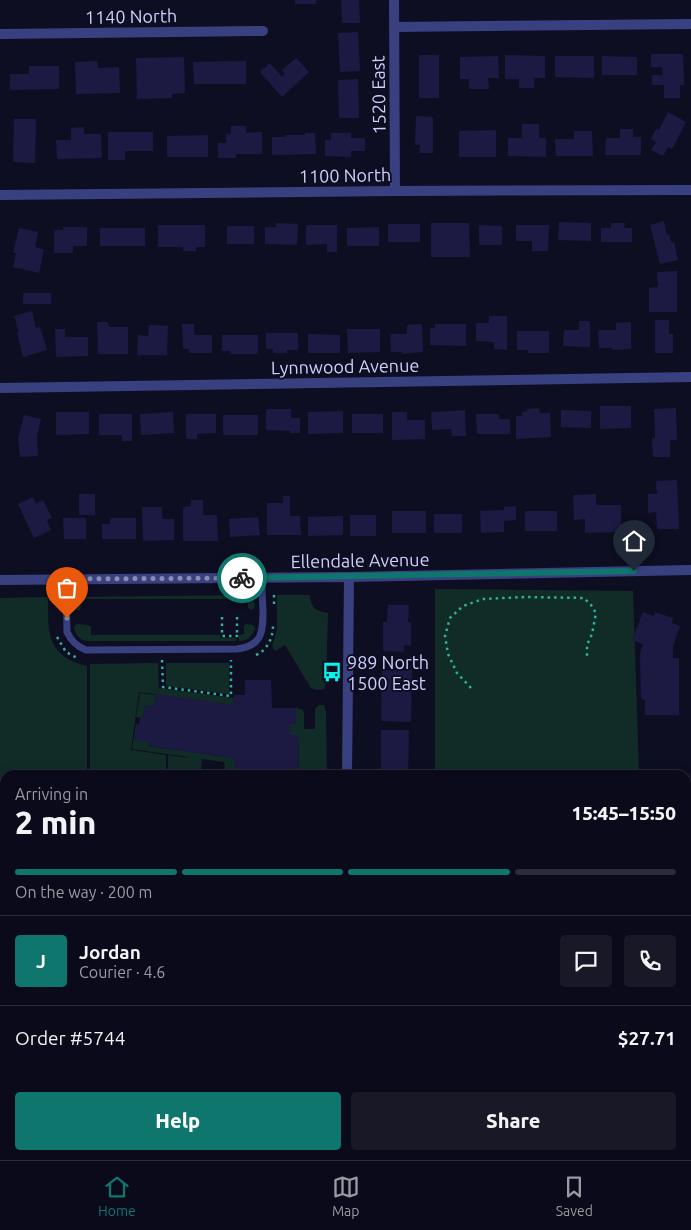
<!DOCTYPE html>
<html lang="en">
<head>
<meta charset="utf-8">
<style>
	:root { --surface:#0a0a1a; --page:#181827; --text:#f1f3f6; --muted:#999aa2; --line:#2a2b39; --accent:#0f766e }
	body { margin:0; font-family:Ubuntu,sans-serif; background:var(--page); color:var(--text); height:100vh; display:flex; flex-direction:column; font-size:19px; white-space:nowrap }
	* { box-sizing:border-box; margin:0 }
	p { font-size:16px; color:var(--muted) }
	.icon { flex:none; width:28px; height:28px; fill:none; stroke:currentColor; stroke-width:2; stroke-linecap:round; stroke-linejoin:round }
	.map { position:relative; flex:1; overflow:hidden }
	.side { position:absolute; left:0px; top:770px; width:691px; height:390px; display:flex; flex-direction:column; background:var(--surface); border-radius:15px 15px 0 0; box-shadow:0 2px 12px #0003,0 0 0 1px var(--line) }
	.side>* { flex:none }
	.pin { position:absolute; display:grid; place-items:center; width:42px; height:42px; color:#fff; margin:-51px -21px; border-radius:50% 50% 50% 0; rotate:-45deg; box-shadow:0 0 5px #0007 }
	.pin .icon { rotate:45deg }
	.courier { position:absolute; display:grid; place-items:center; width:50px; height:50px; margin:-25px; border:4px solid #0f766e; border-radius:50%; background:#fff; color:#222; box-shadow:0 1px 6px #0007 }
	.head em { font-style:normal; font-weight:800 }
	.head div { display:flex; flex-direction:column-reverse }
	.head { display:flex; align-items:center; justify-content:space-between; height:85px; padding:0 15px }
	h1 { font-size:32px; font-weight:800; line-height:38px }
	.bar { display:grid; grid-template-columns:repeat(4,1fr); gap:8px 5px; align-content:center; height:60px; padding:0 15px }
	.bar i { height:6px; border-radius:4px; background:var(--line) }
	.bar .current { background:var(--accent) }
	.bar p { grid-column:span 4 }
	.line { display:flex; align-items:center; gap:12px; padding:0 15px; border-top:1px solid var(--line) }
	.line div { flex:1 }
	.round { display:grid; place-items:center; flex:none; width:52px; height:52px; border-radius:5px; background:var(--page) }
	.action { display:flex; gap:10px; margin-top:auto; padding:10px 15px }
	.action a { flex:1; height:58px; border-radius:5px; background:var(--accent); color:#fff; font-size:20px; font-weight:800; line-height:58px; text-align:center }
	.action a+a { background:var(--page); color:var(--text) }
	.menu { display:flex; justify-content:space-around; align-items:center; height:70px; border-top:1px solid var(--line); background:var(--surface); font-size:14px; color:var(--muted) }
	.menu a { display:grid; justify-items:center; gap:2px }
	.menu .current { color:var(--accent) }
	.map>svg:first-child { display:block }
	.green { fill:#112c27 }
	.building { fill:#1c1a42 }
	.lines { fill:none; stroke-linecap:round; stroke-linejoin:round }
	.path { stroke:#2fb298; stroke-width:2.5; stroke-dasharray:2.5 4; stroke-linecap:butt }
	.service { stroke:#394080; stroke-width:7 }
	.minor { stroke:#394080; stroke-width:10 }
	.tertiary { stroke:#394080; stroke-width:10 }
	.done { stroke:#8b8cb1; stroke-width:5; stroke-dasharray:0 9 }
	.route { stroke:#0f766e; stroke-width:6 }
	.labels { text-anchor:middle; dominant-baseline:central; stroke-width:4; stroke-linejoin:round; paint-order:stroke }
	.street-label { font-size:18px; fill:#cfd0fe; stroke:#0e0e22 }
	.poi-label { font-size:18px; fill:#cfd0fe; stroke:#0e0e22; text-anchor:start }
</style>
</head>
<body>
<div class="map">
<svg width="691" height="1160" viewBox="0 0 691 1160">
	<rect width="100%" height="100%" fill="#0e0e22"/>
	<!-- green -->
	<g class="green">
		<path d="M435,589L633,591L639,775H435Z"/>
		<path d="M252,595L255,606L252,610L248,608V599H82L80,610H77L74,606L75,597Z"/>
		<path d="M277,595H310C311,608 315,611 328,613L326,683L324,689L317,690L311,688L285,645L275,651L272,646L277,630Z"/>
		<path d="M48,597C48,633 46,656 87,666V775H5V956H0V598Z"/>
		<path d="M77,624L88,625L91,627V635H220L221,638H236V641H87C80,640 75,635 74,627Z"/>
		<path d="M246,624L253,625L255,629C251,637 248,641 239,641V635L244,634V626Z"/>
		<path d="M158,663L159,688L234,698L233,705L139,692L131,750L166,755V770H163V775H90V664Z"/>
		<path d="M166,663H229V694L166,686Z"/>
		<path d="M140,693L156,695L154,707L145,706L143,718L136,717Z"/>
		<path d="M319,705H324L326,712L327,775H299L298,735H290V724H296V708L303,710L304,713V729H315V709Z"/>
		<path d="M136,724L139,725L137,726L135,739L149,741L148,746L234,758V770H225L224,762L202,759L201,770H168V755L188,758V757L132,749Z"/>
		<path d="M686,838H691V1160H435V1155H686Z"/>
		<rect x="273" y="1155" width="35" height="5"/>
	</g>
	<!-- building -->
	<g class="building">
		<rect x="295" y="0" width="21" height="4"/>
		<path d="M341,0H359L360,23H342Z"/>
		<path d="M358,32L360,71L340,72L338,33Z"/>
		<path d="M651,54H683L684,85H680V98H664V85H652V75H663L662,67H651Z"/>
		<rect x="419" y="55" width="20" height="43"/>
		<path d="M505,55L545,56V78H534V88H519V79H505Z"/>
		<path d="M498,56L499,78H488L489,89H469V79H460V57Z"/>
		<path d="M555,56H594V78L555,77Z"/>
		<path d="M602,56L637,57V75H602Z"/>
		<path d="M184,57L185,93L172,94V98L137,99L136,58Z"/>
		<path d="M296,58L309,72L282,97L260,72L270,63L282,77L285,74L282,70Z"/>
		<path d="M97,61L98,68L119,67L120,93L76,94L75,62Z"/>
		<path d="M246,61V84H194L193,62Z"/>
		<path d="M29,66H59V89L10,90V74H29Z"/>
		<path d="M358,79L359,118H339L338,80Z"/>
		<path d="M668,112L686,122L672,149L668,147L663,156L651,150L656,142L651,139L656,129L659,130Z"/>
		<path d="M416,116L433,117V153H419L420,145H415Z"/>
		<path d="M14,119H36L35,163L13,162Z"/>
		<path d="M522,124H539V138H546V157L508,156V138H522Z"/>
		<path d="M231,126H246V133L262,132V154H236V158H218V143H226V134H231Z"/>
		<path d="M84,127V134H101L102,158L57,159L56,140H71V128Z"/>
		<path d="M620,129H633V137H641V155H605L606,138H620Z"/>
		<path d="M496,130V157H459V131Z"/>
		<path d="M574,131H592L593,156H556L555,139H574Z"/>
		<path d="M108,132H153V151H125V160H108Z"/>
		<path d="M305,133H315L316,154L272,155V137H285V135H305Z"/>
		<path d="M331,133H351V138H365V151H351V157L325,156V140H331Z"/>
		<path d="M208,135V157H167V136Z"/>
		<path d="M664,221L667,235L669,234L671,242H674L678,260L660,264L650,225Z"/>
		<path d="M559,222L591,223V241L558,240Z"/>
		<path d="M276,223L298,224L297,245L265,244V227H276Z"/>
		<path d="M431,223H469L470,257H431Z"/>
		<path d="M611,223H625L624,228H632V242H601V228H611Z"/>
		<rect x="388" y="224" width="32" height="18"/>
		<path d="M158,225H205V247H196V251H183V247H158Z"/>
		<path d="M306,225H337V252H327V244L306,245Z"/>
		<path d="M479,225L502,226V245H479Z"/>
		<path d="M516,225H549L548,251H532V241H516Z"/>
		<rect x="227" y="226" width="27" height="18"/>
		<path d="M63,227H87V246H73V253H54V230H63Z"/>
		<path d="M379,227V246H347V228Z"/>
		<path d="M19,228L38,232L35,247L44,250L39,273L13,267L16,253H13Z"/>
		<rect x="100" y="228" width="45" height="18"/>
		<path d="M677,271V312H649V288L658,287L657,272Z"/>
		<rect x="23" y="293" width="28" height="11"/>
		<path d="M32,311L36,328L40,327L47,350L23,357L17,333L19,332L14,316Z"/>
		<path d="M489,316H507V350L494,349V342L476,341V323H489Z"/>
		<path d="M655,320H669V334H673V353H655Z"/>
		<path d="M579,321H590V347L563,346L564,330H579Z"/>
		<path d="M97,322H108L109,327H128V354H98Z"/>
		<path d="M631,322V349L612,350V348H599L598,330H616V323Z"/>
		<path d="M182,324H194V335H212V353H189V349H183Z"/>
		<path d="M422,324L423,352L402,354V352H391L390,334H407V325Z"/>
		<path d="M435,324H466V346L430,345V328H435Z"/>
		<path d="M149,325L168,326L167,355H137L138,335L148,336Z"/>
		<path d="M55,329H65V337H88V356L56,357Z"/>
		<path d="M347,329H380V352L348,353Z"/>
		<path d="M517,331H549V353H528V350H517Z"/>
		<path d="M266,333H298V350H287V353H273V349H266Z"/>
		<path d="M308,334L340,335V353H308Z"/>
		<path d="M222,335H258V354H230V351H222Z"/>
		<path d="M600,406H631V428L600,429Z"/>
		<path d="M539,408L540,413H550L551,437L516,439V416H522V412L527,411V409Z"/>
		<path d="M676,408L677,440H670V457H653L652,438H655L654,409Z"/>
		<path d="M266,409H291V418H300V433H290V431L266,430Z"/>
		<path d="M465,410L466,436H452L451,429L432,430L431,412Z"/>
		<path d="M561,410L591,411V428L561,427Z"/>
		<path d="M343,411V433L308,434V412Z"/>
		<path d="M56,412H89V434L56,435Z"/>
		<path d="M173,412L174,433L141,435L140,414Z"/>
		<path d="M392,412H407V420H425V439L392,440Z"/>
		<path d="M99,414H132V441H122V435H99Z"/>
		<path d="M186,414H216V433L197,434V439H186Z"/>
		<rect x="352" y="414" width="31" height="19"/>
		<path d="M476,414H499V419H510V434H477Z"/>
		<path d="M24,415L41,419L37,436L38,456L20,457L18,438Z"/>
		<rect x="223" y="415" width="35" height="20"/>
		<path d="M677,480L679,529H657L656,512L648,513V494H657L656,481Z"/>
		<rect x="79" y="494" width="16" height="21"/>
		<path d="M596,494V505H621V532L585,533V519L574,520L573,495Z"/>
		<path d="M283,496H290V516H300L301,535H267V503H283Z"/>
		<path d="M33,497L36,504L43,500L52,518L47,520L51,530L34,538L18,504Z"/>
		<path d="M191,500H203V515H217L218,541H183V507L191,506Z"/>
		<path d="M516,506V520L504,521V532L481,533L480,511L504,510V507Z"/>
		<path d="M142,507H162V519H174V540L143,541Z"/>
		<rect x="392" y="511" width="34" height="22"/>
		<rect x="525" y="511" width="32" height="20"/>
		<rect x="434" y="514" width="28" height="19"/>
		<rect x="350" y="515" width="26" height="21"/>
		<path d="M343,516V535L308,536V517Z"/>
		<path d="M258,517L260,535L230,537L229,519Z"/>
		<path d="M63,518H86V539H64Z"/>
		<path d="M110,518H136V539H102V524H110Z"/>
		<path d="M388,605H409L408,622H411V646L404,645V652L383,651V622H387Z"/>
		<path d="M643,612L654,616L655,612L673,618L672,623L680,626L673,646V658H679V715H645V700L641,699L640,654L643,644L632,640Z"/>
		<path d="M382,670H412L411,722L381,721Z"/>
		<path d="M245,680H271L272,708H296V724H290V735H298L299,775H234V758L148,746L149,741L135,740L137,725H139L140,718H143L145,706L154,707L156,694L233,705L234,695H245Z"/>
		<path d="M381,730H409L408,775H381Z"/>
		<rect x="19" y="1155" width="17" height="5"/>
		<path d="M67,1155H91L90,1160H66Z"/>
		<rect x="201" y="1155" width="60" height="5"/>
		<path d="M381,1155H404V1160H380Z"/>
	</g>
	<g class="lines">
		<!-- path -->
		<g class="path">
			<path d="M274,604V593"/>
			<path d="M222,617V636H237V638"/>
			<path d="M237,617V636"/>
			<path d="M57,637L66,652L79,659"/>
			<path d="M256,655C268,650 273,637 273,625"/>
			<path d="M162,660L163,687L231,696V660"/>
			<path d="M471,688L457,673L448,654L445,636L450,618L463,606L483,599L525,597L584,598L591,605L596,613L592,634L587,645V656"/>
			<path d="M686,998L691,1003"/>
			<path d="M198,1155V1160"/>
			<path d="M272,1155V1160"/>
		</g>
		<!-- service -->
		<path class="service" d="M66,579L67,632C71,641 76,646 86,650L237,649C263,646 263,631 263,609C262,599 262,588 262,578"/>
		<!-- minor -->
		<g class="minor">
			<path d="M394,0L395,191"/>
			<path d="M394,27L691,24"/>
			<path d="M0,34L263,31"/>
			<path d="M0,195L395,191L691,190"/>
			<path d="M0,388L691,377"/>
			<path d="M0,979H5"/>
			<path d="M116,1160L118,1155"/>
		</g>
		<!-- tertiary -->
		<g class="tertiary">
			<path d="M0,580L349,577L691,570"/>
			<path d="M347,775L349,577"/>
			<path d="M345,1160V1155"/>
		</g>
	</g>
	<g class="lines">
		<!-- done -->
		<path class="done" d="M67,618L66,579L242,578"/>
		<!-- route -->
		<path class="route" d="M242,578L634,571"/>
	</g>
	<!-- icons -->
	<defs>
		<symbol id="bus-bare" viewBox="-9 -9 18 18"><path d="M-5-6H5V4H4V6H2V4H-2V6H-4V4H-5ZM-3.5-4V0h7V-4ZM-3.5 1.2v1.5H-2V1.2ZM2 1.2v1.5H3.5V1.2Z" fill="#03f7ed" stroke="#0e0e22" stroke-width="2.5" paint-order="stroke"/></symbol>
	</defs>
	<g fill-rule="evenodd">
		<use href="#bus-bare" x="318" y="658" width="28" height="28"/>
	</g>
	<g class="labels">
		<!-- street labels -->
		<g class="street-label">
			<text transform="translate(131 16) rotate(-1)">1140 North</text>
			<text transform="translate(378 95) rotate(-91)">1520 East</text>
			<text transform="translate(345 175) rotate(-1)">1100 North</text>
			<text transform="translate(345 366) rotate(-1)">Lynnwood Avenue</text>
			<text transform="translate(360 560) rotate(-1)">Ellendale Avenue</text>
		</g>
		<!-- poi labels -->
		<g class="poi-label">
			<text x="347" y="662">989 North<tspan x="347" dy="21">1500 East</tspan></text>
		</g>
	</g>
</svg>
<div class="pin" style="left:67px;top:618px;background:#ea580c"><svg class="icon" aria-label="bag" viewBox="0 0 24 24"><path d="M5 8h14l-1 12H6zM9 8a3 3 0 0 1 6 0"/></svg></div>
<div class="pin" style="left:634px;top:571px;background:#1f2937"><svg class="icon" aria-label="home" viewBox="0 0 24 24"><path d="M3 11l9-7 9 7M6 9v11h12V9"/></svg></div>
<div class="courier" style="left:242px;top:578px"><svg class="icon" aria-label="bike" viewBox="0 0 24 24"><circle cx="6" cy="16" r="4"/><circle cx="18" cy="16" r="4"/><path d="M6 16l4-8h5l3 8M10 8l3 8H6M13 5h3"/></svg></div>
<section class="side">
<div class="head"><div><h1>2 min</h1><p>Arriving in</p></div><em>15:45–15:50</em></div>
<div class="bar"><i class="current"></i><i class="current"></i><i class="current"></i><i></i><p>On the way · 200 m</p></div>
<div class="line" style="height:90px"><b class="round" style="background:var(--accent);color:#fff">J</b><div><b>Jordan</b><p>Courier · 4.6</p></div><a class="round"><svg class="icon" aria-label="chat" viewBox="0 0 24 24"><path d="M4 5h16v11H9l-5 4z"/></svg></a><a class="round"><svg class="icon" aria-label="phone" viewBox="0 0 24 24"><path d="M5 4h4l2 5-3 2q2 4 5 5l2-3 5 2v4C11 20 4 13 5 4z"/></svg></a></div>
<div class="line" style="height:65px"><div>Order #5744</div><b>$27.71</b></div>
<div class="action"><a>Help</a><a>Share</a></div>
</section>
</div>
<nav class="menu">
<a class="current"><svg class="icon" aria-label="home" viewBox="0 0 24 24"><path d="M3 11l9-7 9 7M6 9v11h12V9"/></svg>Home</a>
<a><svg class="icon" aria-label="map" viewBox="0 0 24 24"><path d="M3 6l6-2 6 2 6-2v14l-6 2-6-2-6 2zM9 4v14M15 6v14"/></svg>Map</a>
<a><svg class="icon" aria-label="saved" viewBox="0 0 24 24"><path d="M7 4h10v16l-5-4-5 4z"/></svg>Saved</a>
</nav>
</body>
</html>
